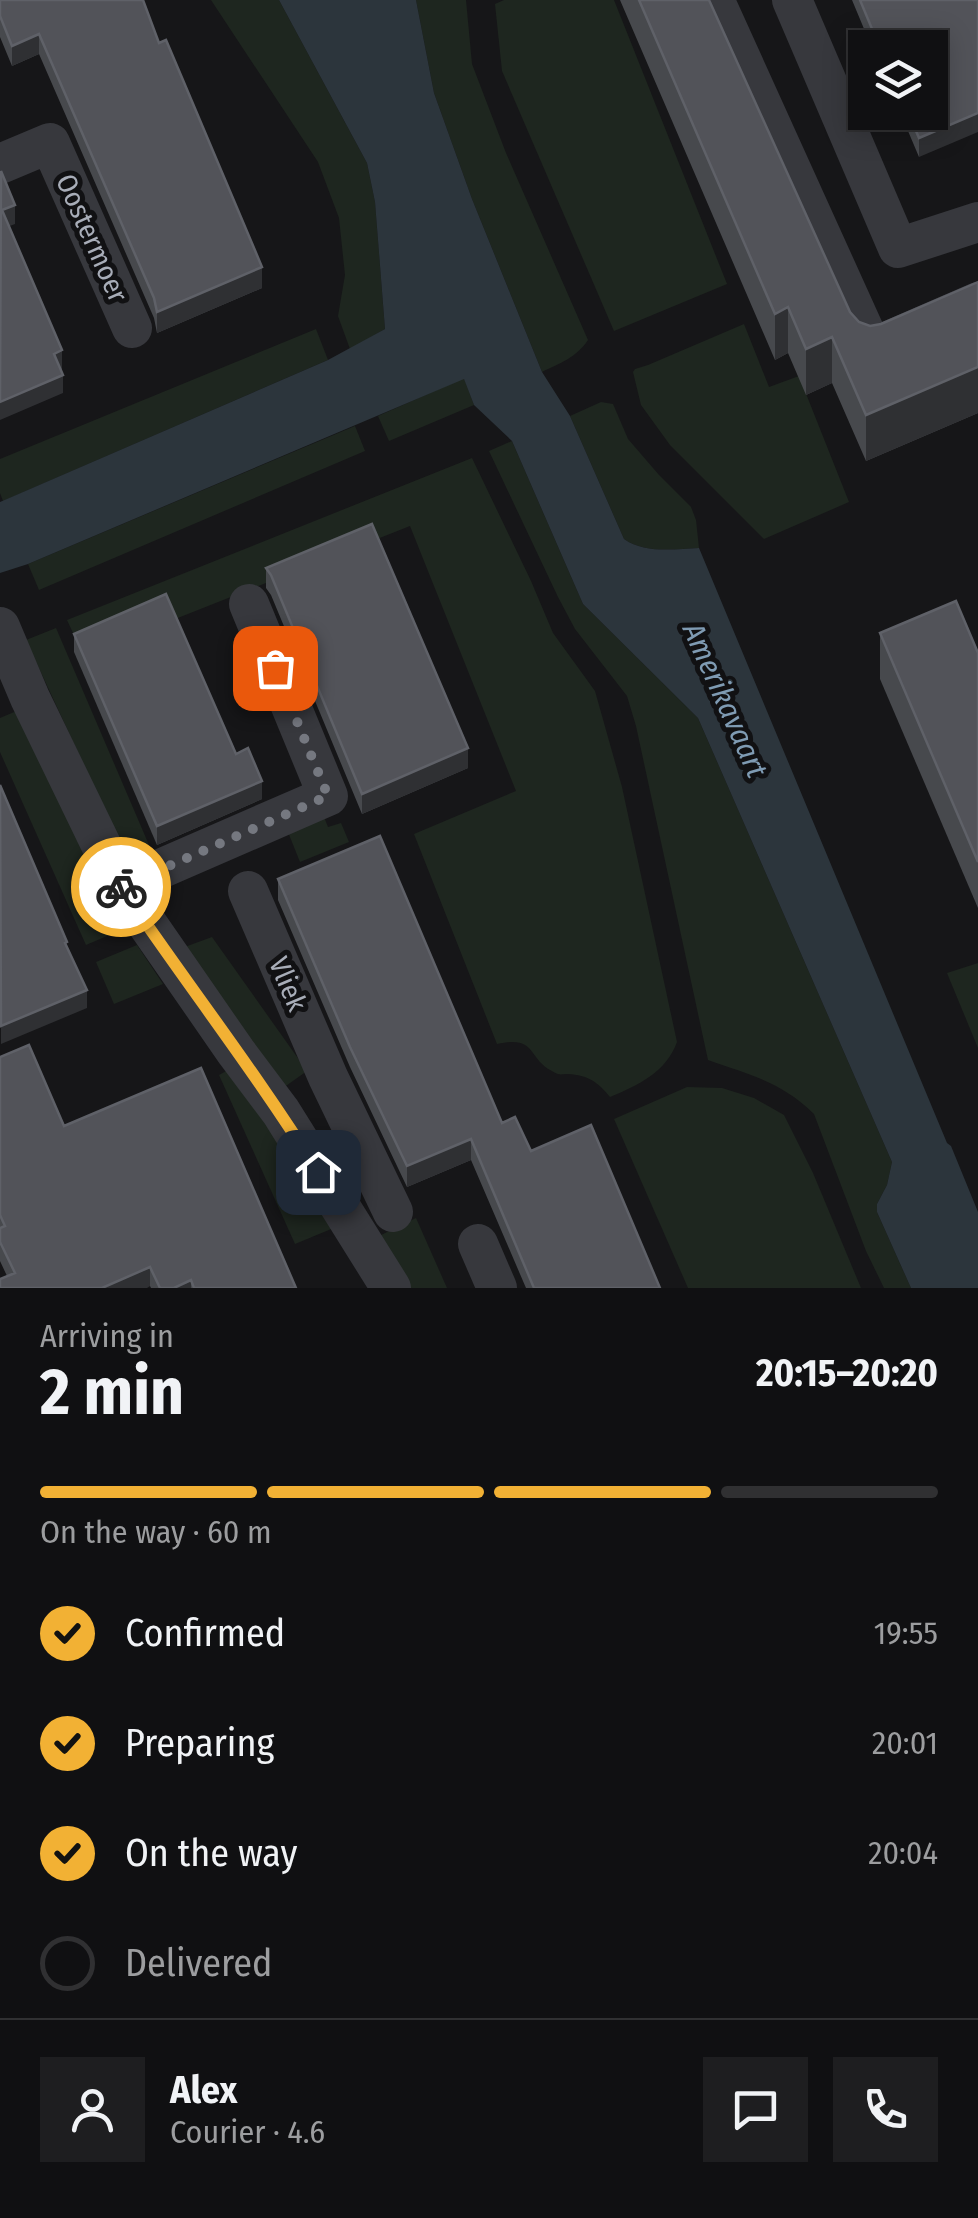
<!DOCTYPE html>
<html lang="en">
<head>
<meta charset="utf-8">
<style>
	:root { --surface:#101012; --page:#1e1e20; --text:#f1f3f6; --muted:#9c9d9f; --line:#303032; --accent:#f2b134 }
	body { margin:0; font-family:"Fira Sans Condensed",sans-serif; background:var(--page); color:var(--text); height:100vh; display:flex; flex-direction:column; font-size:38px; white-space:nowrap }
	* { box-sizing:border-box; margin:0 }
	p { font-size:32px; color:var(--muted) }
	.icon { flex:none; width:55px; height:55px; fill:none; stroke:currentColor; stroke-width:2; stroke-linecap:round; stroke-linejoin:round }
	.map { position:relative; height:1288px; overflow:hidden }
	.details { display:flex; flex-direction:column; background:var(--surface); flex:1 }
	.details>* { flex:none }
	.buttons { position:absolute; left:848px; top:30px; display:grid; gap:20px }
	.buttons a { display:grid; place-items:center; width:100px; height:100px; border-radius:0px; background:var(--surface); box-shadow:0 5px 25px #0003,0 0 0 2px var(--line); font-size:50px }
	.pin { position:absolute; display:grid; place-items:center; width:85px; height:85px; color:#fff; margin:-42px; border-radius:20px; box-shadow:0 5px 15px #0006 }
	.courier { position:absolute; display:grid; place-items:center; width:100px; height:100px; margin:-50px; border:8px solid #f2b134; border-radius:50%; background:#fff; color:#222; box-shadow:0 2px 12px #0007 }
	.summary em { font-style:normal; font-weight:700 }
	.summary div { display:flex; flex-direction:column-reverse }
	.summary { display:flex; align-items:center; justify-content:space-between; height:170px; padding:0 40px }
	h1 { font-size:65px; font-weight:700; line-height:75px }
	.bar { display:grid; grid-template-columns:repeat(4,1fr); gap:15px 10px; align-content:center; height:120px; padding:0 40px }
	.bar i { height:12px; border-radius:8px; background:var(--line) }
	.bar .current { background:var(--accent) }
	.bar p { grid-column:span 4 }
	.line { display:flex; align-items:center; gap:25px; padding:0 40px; border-top:2px solid var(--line) }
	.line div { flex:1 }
	.round { display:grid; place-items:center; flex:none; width:105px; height:105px; border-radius:0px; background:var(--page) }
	ol { padding:0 40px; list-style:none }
	li { display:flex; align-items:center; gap:30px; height:110px }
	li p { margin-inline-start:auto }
	li .icon { padding:10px; border-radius:50%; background:var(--accent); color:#111; stroke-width:4 }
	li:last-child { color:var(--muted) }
	li i { width:55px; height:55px; border:5px solid var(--line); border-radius:50% }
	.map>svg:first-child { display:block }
	.green { fill:#1e261f }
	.water { fill:#2c353c }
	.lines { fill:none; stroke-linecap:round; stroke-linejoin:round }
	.minor { stroke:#37383d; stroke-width:40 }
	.wall { fill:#47494d }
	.shaded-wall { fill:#2f3033 }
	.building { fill:#525359; stroke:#5f6168; stroke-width:2.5 }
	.done { stroke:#757880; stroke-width:10; stroke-dasharray:0 18 }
	.route { stroke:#f2b134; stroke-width:12 }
	.labels { text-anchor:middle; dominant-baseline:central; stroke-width:10; stroke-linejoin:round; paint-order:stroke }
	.street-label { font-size:28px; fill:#a8adb8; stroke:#111113 }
	.water-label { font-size:30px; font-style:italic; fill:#7f9bb3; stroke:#111113 }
</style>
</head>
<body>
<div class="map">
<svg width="978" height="1288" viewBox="0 0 978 1288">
	<rect width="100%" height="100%" fill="#161618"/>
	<!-- green -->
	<g class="green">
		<path d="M211,0H279L367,163L375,202L385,329L350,349L338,316L345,275L339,218L318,162Z"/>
		<path d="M416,0H466L472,64L506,153L588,340C576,358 560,363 542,372L472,199L434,93Z"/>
		<path d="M504,0H614L727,284L614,331L502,71L495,4Z"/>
		<path d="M744,324L769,387L799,376L849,502L764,539L670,445L641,405L633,372L635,369L648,365Z"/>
		<path d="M316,329L328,360L3,501L0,493V459Z"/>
		<path d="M464,378L474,405L389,441L378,416Z"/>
		<path d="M601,402L613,404L628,439L659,475L691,507L696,520L699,548C675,549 645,554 624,539L570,416Z"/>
		<path d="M355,426L365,451L39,590L28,564Z"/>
		<path d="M512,441L583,604L698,718L892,1162L887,1185L877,1204V1212L911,1288H884L866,1251L814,1114C782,1082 750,1075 708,1060L636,726L627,696L575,629L558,597L489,451Z"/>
		<path d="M472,458L531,581L553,633L595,691L622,787L677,1042C666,1072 639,1085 610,1097C598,1082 588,1075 568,1074C560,1074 560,1076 552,1071C527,1058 537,1035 497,1044L414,834L516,791L410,526L150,629L80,648L67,620Z"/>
		<path d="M56,628L155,859L131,867L26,640Z"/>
		<path d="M19,710L102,894L126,928L86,945L0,752V718Z"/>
		<path d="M322,812L328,827L341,823L349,842L300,862L286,827Z"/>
		<path d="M212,937L307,1071L283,1088L182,948Z"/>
		<path d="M137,945L163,984L114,1004L96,962Z"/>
		<path d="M978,963V1048L947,973Z"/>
		<path d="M228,1070L336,1227L295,1244L219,1075Z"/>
		<path d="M687,1087L722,1088L754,1098L784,1115L813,1173L861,1288H688L614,1119Z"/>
		<path d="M416,1218L447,1288H409L377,1237Z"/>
	</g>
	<!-- water -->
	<path class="water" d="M279,0H416L434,93L472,199L542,372L570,416L624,539C645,554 675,549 699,548L947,1143L951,1146L978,1212V1288H911L877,1212V1204L887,1185L892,1162L698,718L583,604L512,441L474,405L464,379L28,564L0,573V502L328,360L385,329L375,202L367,163Z"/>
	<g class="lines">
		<!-- minor -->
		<g class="minor">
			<path d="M792,0L898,248L978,222"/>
			<path d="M718,8L872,348L978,302"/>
			<path d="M0,164L50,143L132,328"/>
			<path d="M0,627L30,698L121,886L236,1052L281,1112L391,1288"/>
			<path d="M121,886L328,796L249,604"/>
			<path d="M248,891L328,1077L393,1212"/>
			<path d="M478,1244L497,1288"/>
		</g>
	</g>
	<!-- wall -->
	<g class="wall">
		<path d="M0,0L159,43L262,288L157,333L154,318L39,54L12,66L0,37Z"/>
		<path d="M620,0H709L850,312L859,322L870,326L881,324L978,282V413L866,461L832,383L806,395L788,353L775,360Z"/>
		<path d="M852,0H978L919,157L900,112H930V48H872Z"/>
		<path d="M266,568L468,768L362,814L271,595L266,588Z"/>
		<path d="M880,633L978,653V908L880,679Z"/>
		<path d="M74,634L236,754L262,799L157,845L74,652Z"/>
		<path d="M278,879L502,1123L660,1288H526L471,1160L407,1187L350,1067L278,900Z"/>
		<path d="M0,1057L64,1126L296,1288H151L150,1286L7,1276L0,1261Z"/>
	</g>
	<!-- shaded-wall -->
	<g class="shaded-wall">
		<path d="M39,34V54L12,66V46Z"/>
		<path d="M978,113V132L919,157V138Z"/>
		<path d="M15,205V224L2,229V210Z"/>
		<path d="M262,267V288L157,333V312Z"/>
		<path d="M788,307V353L775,360V314Z"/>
		<path d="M832,337V383L806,395V349Z"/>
		<path d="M62,350V369L54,372V354Z"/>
		<path d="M978,367V413L866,461V415Z"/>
		<path d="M63,375V393L0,420V402Z"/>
		<path d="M468,748V768L362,814V794Z"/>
		<path d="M262,781V799L157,845V826Z"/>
		<path d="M87,990V1008L1,1044V1026Z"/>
		<path d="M471,1139V1160L407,1187V1166Z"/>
		<path d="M150,1267V1286L147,1288H102Z"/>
		<path d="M191,1280V1288H174Z"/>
	</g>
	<!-- building -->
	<g class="building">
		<path d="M0,0H143L159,43L166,40L262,267L157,312L154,298L39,34L12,46L0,16Z"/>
		<path d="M639,0H709L850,312L859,322L870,326L881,324L978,282V367L866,415L832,337L806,349L788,307L775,314Z"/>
		<path d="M860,0H978V113L919,138L908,112H930V48H880Z"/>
		<path d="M1,171L15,205L2,210L62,350L54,354L63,375L0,402Z"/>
		<path d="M372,524L468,748L362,794L271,575L266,568Z"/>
		<path d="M166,594L236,754L248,748L262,781L157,826L74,634Z"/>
		<path d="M956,601L978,653V862L880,633Z"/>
		<path d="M0,785L67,942L65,943L87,990L1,1026Z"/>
		<path d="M380,836L502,1123L515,1117L531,1151L591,1125L660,1288H534L471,1139L407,1166L350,1047L278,879Z"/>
		<path d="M29,1045L64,1126L201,1068L296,1288H194L191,1280L174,1288H160L150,1267L102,1288H0V1279L15,1273L0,1242V1228L5,1226L0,1215V1057Z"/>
	</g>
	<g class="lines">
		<!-- done -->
		<path class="done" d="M121,887L328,796L275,668"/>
		<!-- route -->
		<path class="route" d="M121,887C186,983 257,1074 318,1172"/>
	</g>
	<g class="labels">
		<!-- street labels -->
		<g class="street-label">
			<text transform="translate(92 238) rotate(66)">Oostermoer</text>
			<text transform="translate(288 984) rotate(67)">Vliek</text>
		</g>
		<!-- water labels -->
		<g class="water-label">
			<text transform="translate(725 700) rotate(66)">Amerikavaart</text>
		</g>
	</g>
</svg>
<div class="buttons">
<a><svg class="icon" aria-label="layers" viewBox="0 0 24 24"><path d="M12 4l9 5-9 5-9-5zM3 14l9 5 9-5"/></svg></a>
</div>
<div class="pin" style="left:275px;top:668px;background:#ea580c"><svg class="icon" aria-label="bag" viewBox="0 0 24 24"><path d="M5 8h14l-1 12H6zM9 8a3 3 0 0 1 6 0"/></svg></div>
<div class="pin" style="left:318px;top:1172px;background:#1f2937"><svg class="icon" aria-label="home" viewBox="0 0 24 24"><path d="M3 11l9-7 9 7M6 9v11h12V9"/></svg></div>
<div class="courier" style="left:121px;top:887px"><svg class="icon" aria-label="bike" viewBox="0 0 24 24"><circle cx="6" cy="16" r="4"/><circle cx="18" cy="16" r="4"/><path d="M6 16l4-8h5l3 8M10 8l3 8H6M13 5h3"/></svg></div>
</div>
<section class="details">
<div class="summary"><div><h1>2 min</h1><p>Arriving in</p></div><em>20:15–20:20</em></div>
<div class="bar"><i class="current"></i><i class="current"></i><i class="current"></i><i></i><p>On the way · 60 m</p></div>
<ol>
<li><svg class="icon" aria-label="check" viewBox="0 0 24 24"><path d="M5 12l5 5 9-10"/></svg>Confirmed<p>19:55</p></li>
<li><svg class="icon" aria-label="check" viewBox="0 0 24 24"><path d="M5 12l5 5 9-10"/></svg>Preparing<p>20:01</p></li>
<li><svg class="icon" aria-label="check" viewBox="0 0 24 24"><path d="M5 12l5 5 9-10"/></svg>On the way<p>20:04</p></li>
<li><i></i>Delivered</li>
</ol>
<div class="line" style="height:180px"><a class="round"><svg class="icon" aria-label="person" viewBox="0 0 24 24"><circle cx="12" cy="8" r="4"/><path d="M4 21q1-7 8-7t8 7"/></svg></a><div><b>Alex</b><p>Courier · 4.6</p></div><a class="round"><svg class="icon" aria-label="chat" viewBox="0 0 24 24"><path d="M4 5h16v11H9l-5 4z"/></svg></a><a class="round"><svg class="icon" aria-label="phone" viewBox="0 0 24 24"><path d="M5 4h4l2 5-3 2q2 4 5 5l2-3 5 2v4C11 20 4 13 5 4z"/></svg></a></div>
</section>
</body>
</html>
